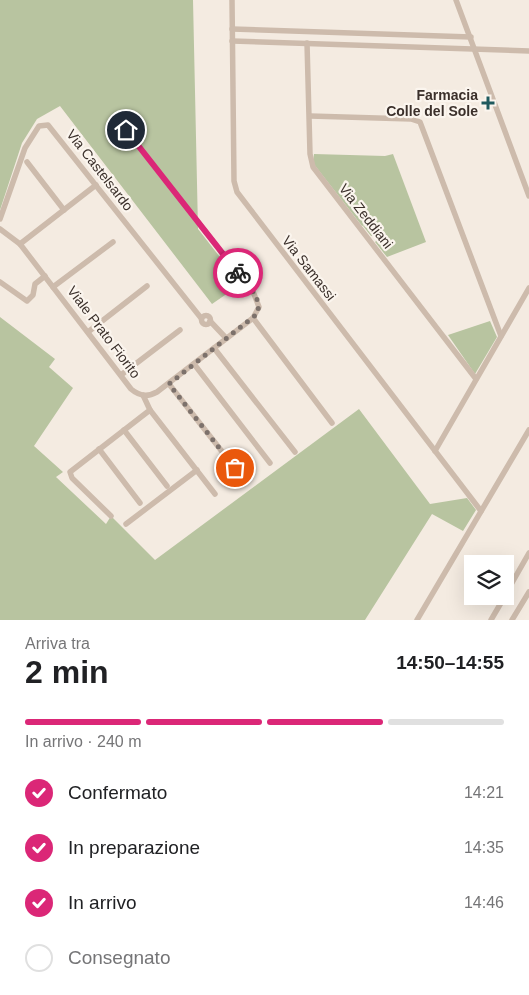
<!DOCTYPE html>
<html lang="it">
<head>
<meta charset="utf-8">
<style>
	:root { --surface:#fff; --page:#f2f2f2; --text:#202124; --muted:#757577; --line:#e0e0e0; --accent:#db2777 }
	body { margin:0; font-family:Arial,sans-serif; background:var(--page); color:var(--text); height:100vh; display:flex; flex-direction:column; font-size:19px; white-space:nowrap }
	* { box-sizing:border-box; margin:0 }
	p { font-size:16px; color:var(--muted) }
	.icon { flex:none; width:28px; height:28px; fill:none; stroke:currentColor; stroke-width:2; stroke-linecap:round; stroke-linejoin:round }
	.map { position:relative; height:620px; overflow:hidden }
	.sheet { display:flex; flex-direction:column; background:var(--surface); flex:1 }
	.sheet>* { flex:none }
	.tools { position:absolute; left:464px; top:555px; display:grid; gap:10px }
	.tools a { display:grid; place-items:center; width:50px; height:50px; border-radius:0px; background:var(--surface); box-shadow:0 5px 20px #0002; font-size:25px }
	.pin { position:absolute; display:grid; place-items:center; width:42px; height:42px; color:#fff; margin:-21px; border:2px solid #fff; border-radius:50%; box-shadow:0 1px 5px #0007 }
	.courier { position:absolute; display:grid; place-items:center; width:50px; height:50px; margin:-25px; border:4px solid #db2777; border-radius:50%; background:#fff; color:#222; box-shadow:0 1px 6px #0007 }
	.overview em { font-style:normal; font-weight:800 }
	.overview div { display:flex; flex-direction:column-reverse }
	.overview { display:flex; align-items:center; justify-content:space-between; height:85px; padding:0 25px }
	h1 { font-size:32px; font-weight:800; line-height:38px }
	.bar { display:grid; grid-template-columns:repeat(4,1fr); gap:8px 5px; align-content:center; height:60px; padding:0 25px }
	.bar i { height:6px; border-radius:4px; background:var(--line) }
	.bar .selected { background:var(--accent) }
	.bar p { grid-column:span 4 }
	ol { padding:0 25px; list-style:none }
	li { display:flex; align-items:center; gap:15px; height:55px }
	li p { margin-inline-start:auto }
	li .icon { padding:5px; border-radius:50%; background:var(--accent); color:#fff; stroke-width:4 }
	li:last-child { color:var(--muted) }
	li i { width:28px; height:28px; border:2px solid var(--line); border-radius:50% }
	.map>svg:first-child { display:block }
	.green { fill:#b8c4a0 }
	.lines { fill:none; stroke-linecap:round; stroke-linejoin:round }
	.street { stroke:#cdbbac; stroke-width:5.5 }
	.done { stroke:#7c716b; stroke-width:5; stroke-dasharray:0 9 }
	.route { stroke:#db2777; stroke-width:6 }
	.poi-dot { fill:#1f5a5e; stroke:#fbf5ee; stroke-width:2 }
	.labels { text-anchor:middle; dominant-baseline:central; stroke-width:4.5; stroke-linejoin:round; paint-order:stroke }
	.poi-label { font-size:14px; font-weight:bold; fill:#3b302b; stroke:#fbf5ee; text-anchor:end }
	.street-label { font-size:14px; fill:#3b302b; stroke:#fbf5ee }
</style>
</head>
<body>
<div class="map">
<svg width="529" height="620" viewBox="0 0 529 620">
	<rect width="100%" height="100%" fill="#f4ebe1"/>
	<!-- green -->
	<g class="green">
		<path d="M0,0H193L198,229L241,284L212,304L60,106L37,119L22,143L0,210Z"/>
		<path d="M314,154L385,156L393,154L426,242L387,257L375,242L378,239L376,236H371L363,226L383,218L362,226L313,163Z"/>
		<path d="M0,317L55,359L49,367L73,388L34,446L63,472L56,477L106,524L111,516L155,560L359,409L430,504L467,498L476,510L463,531L432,514L365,620H0Z"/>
		<path d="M490,321L497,337L475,374L448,335Z"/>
	</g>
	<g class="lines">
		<!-- street -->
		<g class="street">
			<path d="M232,0L234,181L237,192L481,511"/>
			<path d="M456,0L529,196"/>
			<path d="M232,29L471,37"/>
			<path d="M232,41L529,51"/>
			<path d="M307,43L310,154L313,167L476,379"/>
			<path d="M310,116L411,119L420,122L501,336"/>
			<path d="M27,162L64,210"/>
			<path d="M0,219L25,148L39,126L48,125L201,318"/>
			<path d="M0,229L20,244L131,389C139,396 148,397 157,392L253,318L259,307L254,294L126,130"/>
			<path d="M20,244L96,185"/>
			<path d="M0,282L27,301L33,295L35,284L45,276"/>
			<path d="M53,287L113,242"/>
			<circle cx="206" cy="320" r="4.5"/>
			<path d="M253,318L332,423"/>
			<path d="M210,321L226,338"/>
			<path d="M88,332L147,286"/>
			<path d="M214,348L295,452"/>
			<path d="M194,364L270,463"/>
			<path d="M121,375L180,330"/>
			<path d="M169,384L246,482"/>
			<path d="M150,410L215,494"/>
			<path d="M124,430L167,486"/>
			<path d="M99,449L140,503"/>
			<path d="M435,451L529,288"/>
			<path d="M111,516L72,478L70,472L150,410L143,395"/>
			<path d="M126,524L197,470"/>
			<path d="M505,595L529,553"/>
			<path d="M417,620L529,430"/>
			<path d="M491,620L505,596"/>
			<path d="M512,620L529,592"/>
		</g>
	</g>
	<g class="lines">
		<!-- done -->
		<path class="done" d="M235,468L169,384L257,314C263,298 247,285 238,273"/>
		<!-- route -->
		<path class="route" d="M126,130L238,273"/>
	</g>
	<!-- markers -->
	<path class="poi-dot" d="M485.5 95.5h5v5h5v5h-5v5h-5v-5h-5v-5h5z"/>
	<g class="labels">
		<!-- poi labels -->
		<g class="poi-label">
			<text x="478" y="95">Farmacia<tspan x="478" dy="16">Colle del Sole</tspan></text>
		</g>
		<!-- street labels -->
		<g class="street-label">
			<text transform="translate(100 170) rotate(52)">Via Castelsardo</text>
			<text transform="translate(366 216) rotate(52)">Via Zeddiani</text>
			<text transform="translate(309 268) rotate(52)">Via Samassi</text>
			<text transform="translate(104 332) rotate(53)">Viale Prato Fiorito</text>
		</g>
	</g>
</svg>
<div class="tools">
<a><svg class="icon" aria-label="layers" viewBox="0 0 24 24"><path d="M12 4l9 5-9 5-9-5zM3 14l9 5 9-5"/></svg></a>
</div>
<div class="pin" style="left:235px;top:468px;background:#ea580c"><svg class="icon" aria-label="bag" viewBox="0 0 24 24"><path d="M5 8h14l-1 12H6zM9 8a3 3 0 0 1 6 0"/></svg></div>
<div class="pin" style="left:126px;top:130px;background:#1f2937"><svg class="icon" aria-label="home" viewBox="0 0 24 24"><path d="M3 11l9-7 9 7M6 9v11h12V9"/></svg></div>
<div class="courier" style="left:238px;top:273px"><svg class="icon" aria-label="bike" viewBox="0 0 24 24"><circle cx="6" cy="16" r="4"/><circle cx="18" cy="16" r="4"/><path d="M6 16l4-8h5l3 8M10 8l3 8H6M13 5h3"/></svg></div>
</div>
<section class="sheet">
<div class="overview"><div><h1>2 min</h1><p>Arriva tra</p></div><em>14:50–14:55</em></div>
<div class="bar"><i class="selected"></i><i class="selected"></i><i class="selected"></i><i></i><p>In arrivo · 240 m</p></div>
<ol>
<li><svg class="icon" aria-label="check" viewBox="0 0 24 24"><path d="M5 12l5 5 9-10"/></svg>Confermato<p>14:21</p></li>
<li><svg class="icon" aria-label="check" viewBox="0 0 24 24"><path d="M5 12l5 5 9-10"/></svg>In preparazione<p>14:35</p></li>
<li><svg class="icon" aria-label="check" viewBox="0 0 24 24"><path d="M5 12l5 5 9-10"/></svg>In arrivo<p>14:46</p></li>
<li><i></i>Consegnato</li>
</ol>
</section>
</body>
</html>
